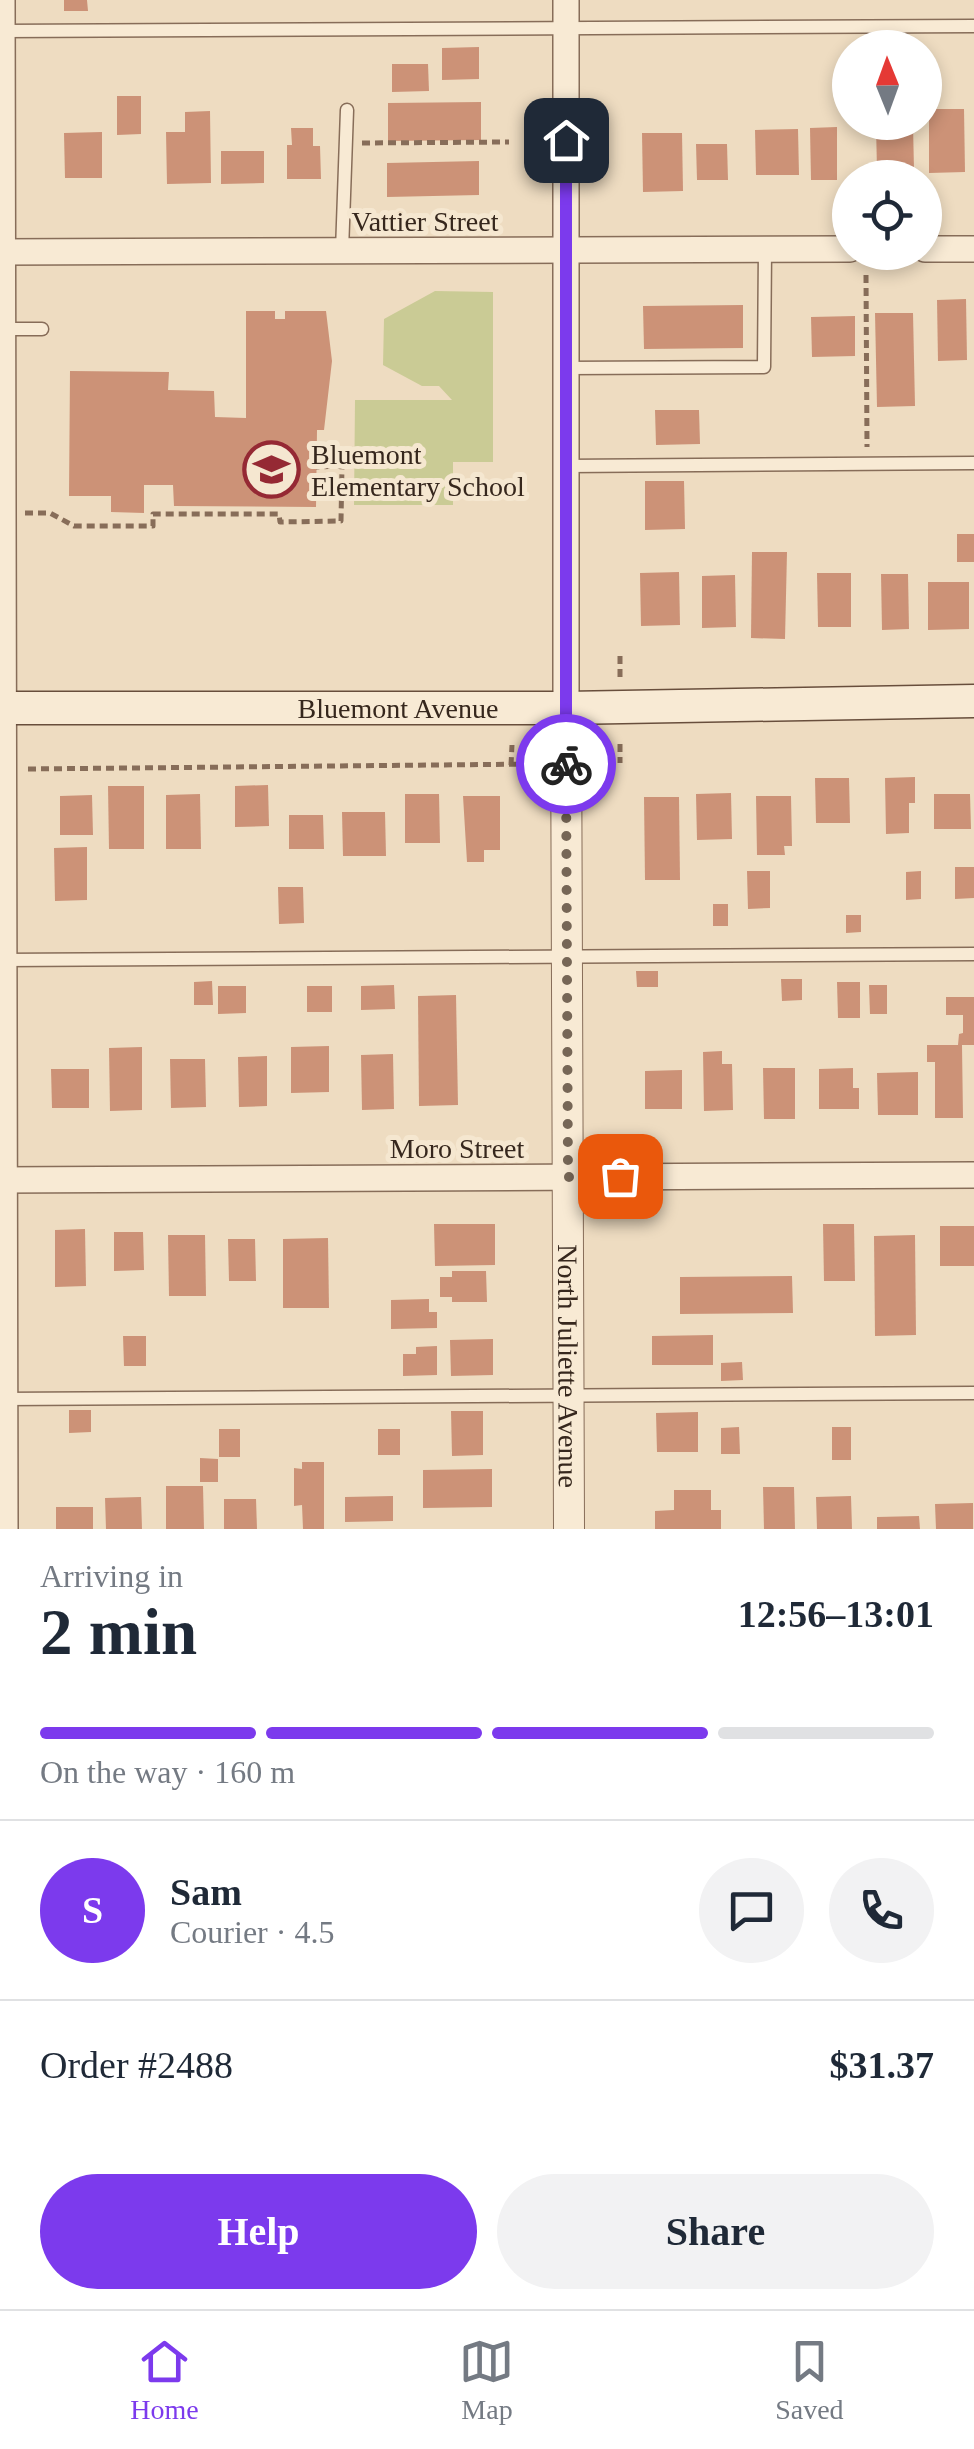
<!DOCTYPE html>
<html lang="en">
<head>
<meta charset="utf-8">
<style>
	:root { --surface:#fff; --page:#f2f2f3; --text:#1f2937; --muted:#747a83; --line:#e0e1e3; --accent:#7c3aed }
	body { margin:0; font-family:"Times New Roman",serif; background:var(--page); color:var(--text); height:100vh; display:flex; flex-direction:column; font-size:38px; white-space:nowrap }
	* { box-sizing:border-box; margin:0 }
	p { font-size:32px; color:var(--muted) }
	.icon { flex:none; width:55px; height:55px; fill:none; stroke:currentColor; stroke-width:2; stroke-linecap:round; stroke-linejoin:round }
	.map { position:relative; height:1529px; overflow:hidden }
	.details { display:flex; flex-direction:column; background:var(--surface); flex:1 }
	.details>* { flex:none }
	.needle { width:65px; rotate:359deg }
	.tools { position:absolute; left:832px; top:30px; display:grid; gap:20px }
	.tools a { display:grid; place-items:center; width:110px; height:110px; border-radius:50%; background:var(--surface); box-shadow:0 5px 15px #0003; font-size:50px }
	.pin { position:absolute; display:grid; place-items:center; width:85px; height:85px; color:#fff; margin:-42px; border-radius:20px; box-shadow:0 5px 15px #0006 }
	.courier { position:absolute; display:grid; place-items:center; width:100px; height:100px; margin:-50px; border:8px solid #7c3aed; border-radius:50%; background:#fff; color:#222; box-shadow:0 2px 12px #0007 }
	.summary em { font-style:normal; font-weight:700 }
	.summary div { display:flex; flex-direction:column-reverse }
	.summary { display:flex; align-items:center; justify-content:space-between; height:170px; padding:0 40px }
	h1 { font-size:65px; font-weight:700; line-height:75px }
	.bar { display:grid; grid-template-columns:repeat(4,1fr); gap:15px 10px; align-content:center; height:120px; padding:0 40px }
	.bar i { height:12px; border-radius:8px; background:var(--line) }
	.bar .current { background:var(--accent) }
	.bar p { grid-column:span 4 }
	.line { display:flex; align-items:center; gap:25px; padding:0 40px; border-top:2px solid var(--line) }
	.line div { flex:1 }
	.round { display:grid; place-items:center; flex:none; width:105px; height:105px; border-radius:52px; background:var(--page) }
	.button { display:flex; gap:20px; margin-top:auto; padding:20px 40px }
	.button a { flex:1; height:115px; border-radius:60px; background:var(--accent); color:#fff; font-size:40px; font-weight:700; line-height:115px; text-align:center }
	.button a+a { background:var(--page); color:var(--text) }
	.dock { display:flex; justify-content:space-around; align-items:center; height:140px; border-top:2px solid var(--line); background:var(--surface); font-size:28px; color:var(--muted) }
	.dock a { display:grid; justify-items:center; gap:5px }
	.dock .current { color:var(--accent) }
	.map>svg:first-child { display:block }
	.green { fill:#cacb95 }
	.building { fill:#cc9277 }
	.lines { fill:none; stroke-linecap:round; stroke-linejoin:round }
	.service-casing { stroke:#876d59; stroke-width:15 }
	.minor-casing { stroke:#876d59; stroke-width:28 }
	.tertiary-casing { stroke:#876d59; stroke-width:32 }
	.secondary-casing { stroke:#684e3c; stroke-width:35 }
	.path { stroke:#876d59; stroke-width:5; stroke-dasharray:8 5; stroke-linecap:butt }
	.service { stroke:#f8ead4; stroke-width:12 }
	.minor { stroke:#f8ead4; stroke-width:25 }
	.tertiary { stroke:#f8ead4; stroke-width:30 }
	.secondary { stroke:#f8ead4; stroke-width:32 }
	.done { stroke:#766656; stroke-width:10; stroke-dasharray:0 18 }
	.route { stroke:#7c3aed; stroke-width:12 }
	.labels { text-anchor:middle; dominant-baseline:central; stroke-width:10; stroke-linejoin:round; paint-order:stroke }
	.street-label { font-size:28px; fill:#36271d; stroke:#f5e7d0 }
	.poi-label { font-size:28px; fill:#36271d; stroke:#f5e7d0; text-anchor:start }
</style>
</head>
<body>
<div class="map">
<svg width="974" height="1529" viewBox="0 0 974 1529">
	<rect width="100%" height="100%" fill="#eedcc1"/>
	<!-- green -->
	<path class="green" d="M435,291L493,292V462H453V505H354L355,400H452L439,386H422L383,365L384,319Z"/>
	<!-- building -->
	<g class="building">
		<path d="M64,0H87L88,11H64Z"/>
		<path d="M479,47V79L442,80V48Z"/>
		<path d="M392,64H428L429,91L392,92Z"/>
		<path d="M117,96H141V134L117,135Z"/>
		<path d="M481,102V140L388,141V103Z"/>
		<path d="M929,109H964L965,172L929,173Z"/>
		<path d="M210,111L211,183L167,184L166,132H185V112Z"/>
		<path d="M876,125H913L914,170H877Z"/>
		<path d="M837,127V180H811L810,128Z"/>
		<path d="M291,128H313V146H320L321,179H287V145H292Z"/>
		<path d="M798,129L799,175H756L755,130Z"/>
		<path d="M102,132V178H65L64,133Z"/>
		<path d="M642,133H682L683,191L643,192Z"/>
		<path d="M696,144H727L728,180H697Z"/>
		<path d="M221,151H264V183L221,184Z"/>
		<path d="M479,161V195L387,197V163Z"/>
		<path d="M966,299L967,360L938,361L937,300Z"/>
		<path d="M743,305V348L644,349L643,306Z"/>
		<path d="M246,311H275V319H285V311H326L332,361L324,430H317L316,507L174,506L173,485H144V513L111,512V496H69L70,371L169,372L168,390L214,391L215,417L246,418Z"/>
		<path d="M875,313H913L915,406L877,407Z"/>
		<path d="M855,316V356L812,357L811,317Z"/>
		<path d="M655,410H699L700,444L656,445Z"/>
		<path d="M645,481H684L685,529L645,530Z"/>
		<rect x="957" y="534" width="17" height="28"/>
		<path d="M752,552H787L785,639L751,638Z"/>
		<path d="M679,572L680,625L641,626L640,573Z"/>
		<path d="M817,573H851V627H818Z"/>
		<path d="M881,574H908L909,629L882,630Z"/>
		<path d="M735,575L736,627L702,628V576Z"/>
		<path d="M928,582H969V629L928,630Z"/>
		<path d="M915,777V803H909V833L886,834L885,778Z"/>
		<path d="M815,778H849L850,823H816Z"/>
		<path d="M268,785L269,826L235,827V786Z"/>
		<path d="M108,786H144V849H109Z"/>
		<path d="M731,793L732,839L697,840L696,794Z"/>
		<path d="M200,794L201,849H166V795Z"/>
		<path d="M405,794H439L440,843H405Z"/>
		<path d="M934,794H970L971,829H934Z"/>
		<path d="M92,795L93,835H60V796Z"/>
		<path d="M463,796H500V850H484V862H467Z"/>
		<path d="M756,796H791L792,846H784L785,855H757Z"/>
		<path d="M644,797H679L680,880H645Z"/>
		<path d="M342,812H385L386,856H343Z"/>
		<path d="M289,815H323L324,849H289Z"/>
		<path d="M87,847V900L55,901L54,848Z"/>
		<path d="M955,867H974V898L955,899Z"/>
		<path d="M747,871H770V908L748,909Z"/>
		<path d="M921,871V899L906,900V872Z"/>
		<path d="M278,887H303L304,923L279,924Z"/>
		<rect x="713" y="904" width="15" height="22"/>
		<path d="M846,915H861V932L846,933Z"/>
		<path d="M636,971H658V987H637Z"/>
		<path d="M781,979H802V1000L782,1001Z"/>
		<path d="M212,981L213,1005H194V982Z"/>
		<path d="M837,982H860V1018H838Z"/>
		<path d="M394,985L395,1009L361,1010V986Z"/>
		<path d="M869,985H887V1014H870Z"/>
		<path d="M218,986H246V1013L218,1014Z"/>
		<rect x="307" y="986" width="25" height="26"/>
		<path d="M456,995L458,1105L419,1106L418,996Z"/>
		<path d="M946,997H974V1045H962L963,1118H935V1062H927V1045H958L959,1034L963,1033V1015H946Z"/>
		<path d="M329,1046V1092L291,1093V1047Z"/>
		<path d="M142,1047V1110L110,1111L109,1048Z"/>
		<path d="M722,1051V1064H732L733,1110L704,1111L703,1052Z"/>
		<path d="M393,1054L394,1109L362,1110L361,1055Z"/>
		<path d="M267,1056V1106L239,1107L238,1057Z"/>
		<path d="M170,1059H205L206,1107L171,1108Z"/>
		<path d="M763,1068H795V1119H764Z"/>
		<path d="M853,1068V1088H859V1109H819V1069Z"/>
		<path d="M51,1069H89V1108H52Z"/>
		<path d="M682,1070V1109H645V1071Z"/>
		<path d="M918,1072V1115H878L877,1073Z"/>
		<path d="M434,1224H495V1265L435,1266Z"/>
		<path d="M823,1224H854L855,1281H824Z"/>
		<rect x="940" y="1226" width="34" height="40"/>
		<path d="M85,1229L86,1286L55,1287V1230Z"/>
		<path d="M114,1232H143L144,1270L114,1271Z"/>
		<path d="M168,1235H205L206,1296H169Z"/>
		<path d="M915,1235L916,1335L875,1336L874,1236Z"/>
		<path d="M328,1238L329,1308H283V1239Z"/>
		<path d="M228,1239H255L256,1281H229Z"/>
		<path d="M452,1271H486L487,1302H452V1297H440V1277H452Z"/>
		<path d="M792,1276L793,1313L680,1314V1277Z"/>
		<path d="M429,1299V1312H437V1328L391,1329V1300Z"/>
		<path d="M713,1335V1365H652V1336Z"/>
		<path d="M123,1336H146V1366H124Z"/>
		<path d="M493,1339V1375L451,1376L450,1340Z"/>
		<path d="M437,1346V1375L403,1376V1354H416V1347Z"/>
		<path d="M742,1362L743,1380L721,1381V1363Z"/>
		<path d="M69,1410H91V1432L69,1433Z"/>
		<path d="M451,1411H483V1455L452,1456Z"/>
		<path d="M698,1412V1452H657L656,1413Z"/>
		<path d="M739,1427L740,1454H721V1428Z"/>
		<rect x="832" y="1427" width="19" height="33"/>
		<rect x="219" y="1429" width="21" height="28"/>
		<rect x="378" y="1429" width="22" height="26"/>
		<path d="M200,1458L218,1459V1482H200Z"/>
		<path d="M302,1462H324V1529H303L302,1505L294,1506V1468L302,1469Z"/>
		<path d="M492,1469V1507L423,1508V1470Z"/>
		<path d="M166,1486H203L204,1529H166Z"/>
		<path d="M763,1487H794L795,1529H764Z"/>
		<path d="M674,1490H711V1510H721V1529H655V1511L674,1510Z"/>
		<path d="M393,1496V1521L345,1522V1497Z"/>
		<path d="M851,1496L852,1529H817L816,1497Z"/>
		<path d="M141,1497L142,1529H106L105,1498Z"/>
		<path d="M224,1499H256L257,1529H224Z"/>
		<path d="M973,1503V1529H936L935,1504Z"/>
		<rect x="56" y="1507" width="37" height="22"/>
		<path d="M919,1516L920,1529H877V1517Z"/>
	</g>
	<g class="lines">
		<defs>
			<g id="service">
				<path d="M2,31L974,26"/>
				<path d="M342,251L347,110"/>
				<path d="M2,329H42"/>
				<path d="M566,368L764,367L765,249"/>
				<path d="M566,466L974,463"/>
				<path d="M2,960L974,954"/>
				<path d="M2,1399L974,1393"/>
			</g>
			<g id="minor">
				<path d="M2,0L5,1529"/>
				<path d="M566,0V708"/>
				<path d="M925,249H974"/>
				<path d="M0,252L850,249"/>
				<path d="M0,1180L974,1175"/>
			</g>
			<g id="tertiary">
				<path id="s1" d="M566,708L569,1529"/>
			</g>
			<g id="secondary">
				<path id="s2" d="M0,708H566L974,701"/>
			</g>
		</defs>
		<!-- service casing -->
		<use href="#service" class="service-casing"/>
		<!-- minor casing -->
		<use href="#minor" class="minor-casing"/>
		<!-- tertiary casing -->
		<use href="#tertiary" class="tertiary-casing"/>
		<!-- secondary casing -->
		<use href="#secondary" class="secondary-casing"/>
		<!-- path -->
		<g class="path">
			<path d="M362,143L509,142"/>
			<path d="M866,275L867,447"/>
			<path d="M25,513H50L74,526H153V514H279L280,522L341,521L342,466L316,467"/>
			<path d="M620,677V653"/>
			<path d="M620,744V763"/>
			<path d="M511,765L512,745"/>
			<path d="M28,769L536,764"/>
		</g>
		<!-- service -->
		<use href="#service" class="service"/>
		<!-- minor -->
		<use href="#minor" class="minor"/>
		<!-- tertiary -->
		<use href="#tertiary" class="tertiary"/>
		<!-- secondary -->
		<use href="#secondary" class="secondary"/>
	</g>
	<g class="lines">
		<!-- done -->
		<path class="done" d="M566,764L568,1177L620,1176"/>
		<!-- route -->
		<path class="route" d="M566,140V764"/>
	</g>
	<!-- icons -->
	<defs>
		<symbol id="school-ring" viewBox="-11 -11 22 22"><circle r="9.5" fill="#f5e7d0" stroke="#952934" stroke-width="1.5"/><path d="M0-5L7-2L0 1L-7-2ZM-4 1L0 2.5L4 1V4Q0 6-4 4Z" fill="#952934"/></symbol>
	</defs>
	<g fill-rule="evenodd">
		<use href="#school-ring" x="240" y="438" width="63" height="63"/>
	</g>
	<g class="labels">
		<!-- street labels -->
		<g class="street-label">
			<text x="425" y="221">Vattier Street</text>
			<text stroke="none"><textPath href="#s2" startOffset="398">Bluemont Avenue</textPath></text>
			<text x="457" y="1148">Moro Street</text>
			<text stroke="none"><textPath href="#s1" startOffset="658">North Juliette Avenue</textPath></text>
		</g>
		<!-- poi labels -->
		<g class="poi-label">
			<text x="311" y="454">Bluemont<tspan x="311" dy="32">Elementary School</tspan></text>
		</g>
	</g>
</svg>
<div class="tools">
<a><svg class="needle" viewBox="-14 -14 28 28"><path d="M0-13l5 13h-10z" fill="#e53935"/><path d="M0 13l5-13h-10z" fill="#747a83"/></svg></a>
<a><svg class="icon" aria-label="locate" viewBox="0 0 24 24"><circle cx="12" cy="12" r="6"/><path d="M12 2v4M12 18v4M2 12h4M18 12h4"/></svg></a>
</div>
<div class="pin" style="left:620px;top:1176px;background:#ea580c"><svg class="icon" aria-label="bag" viewBox="0 0 24 24"><path d="M5 8h14l-1 12H6zM9 8a3 3 0 0 1 6 0"/></svg></div>
<div class="pin" style="left:566px;top:140px;background:#1f2937"><svg class="icon" aria-label="home" viewBox="0 0 24 24"><path d="M3 11l9-7 9 7M6 9v11h12V9"/></svg></div>
<div class="courier" style="left:566px;top:764px"><svg class="icon" aria-label="bike" viewBox="0 0 24 24"><circle cx="6" cy="16" r="4"/><circle cx="18" cy="16" r="4"/><path d="M6 16l4-8h5l3 8M10 8l3 8H6M13 5h3"/></svg></div>
</div>
<section class="details">
<div class="summary"><div><h1>2 min</h1><p>Arriving in</p></div><em>12:56–13:01</em></div>
<div class="bar"><i class="current"></i><i class="current"></i><i class="current"></i><i></i><p>On the way · 160 m</p></div>
<div class="line" style="height:180px"><b class="round" style="background:var(--accent);color:#fff">S</b><div><b>Sam</b><p>Courier · 4.5</p></div><a class="round"><svg class="icon" aria-label="chat" viewBox="0 0 24 24"><path d="M4 5h16v11H9l-5 4z"/></svg></a><a class="round"><svg class="icon" aria-label="phone" viewBox="0 0 24 24"><path d="M5 4h4l2 5-3 2q2 4 5 5l2-3 5 2v4C11 20 4 13 5 4z"/></svg></a></div>
<div class="line" style="height:130px"><div>Order #2488</div><b>$31.37</b></div>
<div class="button"><a>Help</a><a>Share</a></div>
</section>
<nav class="dock">
<a class="current"><svg class="icon" aria-label="home" viewBox="0 0 24 24"><path d="M3 11l9-7 9 7M6 9v11h12V9"/></svg>Home</a>
<a><svg class="icon" aria-label="map" viewBox="0 0 24 24"><path d="M3 6l6-2 6 2 6-2v14l-6 2-6-2-6 2zM9 4v14M15 6v14"/></svg>Map</a>
<a><svg class="icon" aria-label="saved" viewBox="0 0 24 24"><path d="M7 4h10v16l-5-4-5 4z"/></svg>Saved</a>
</nav>
</body>
</html>
